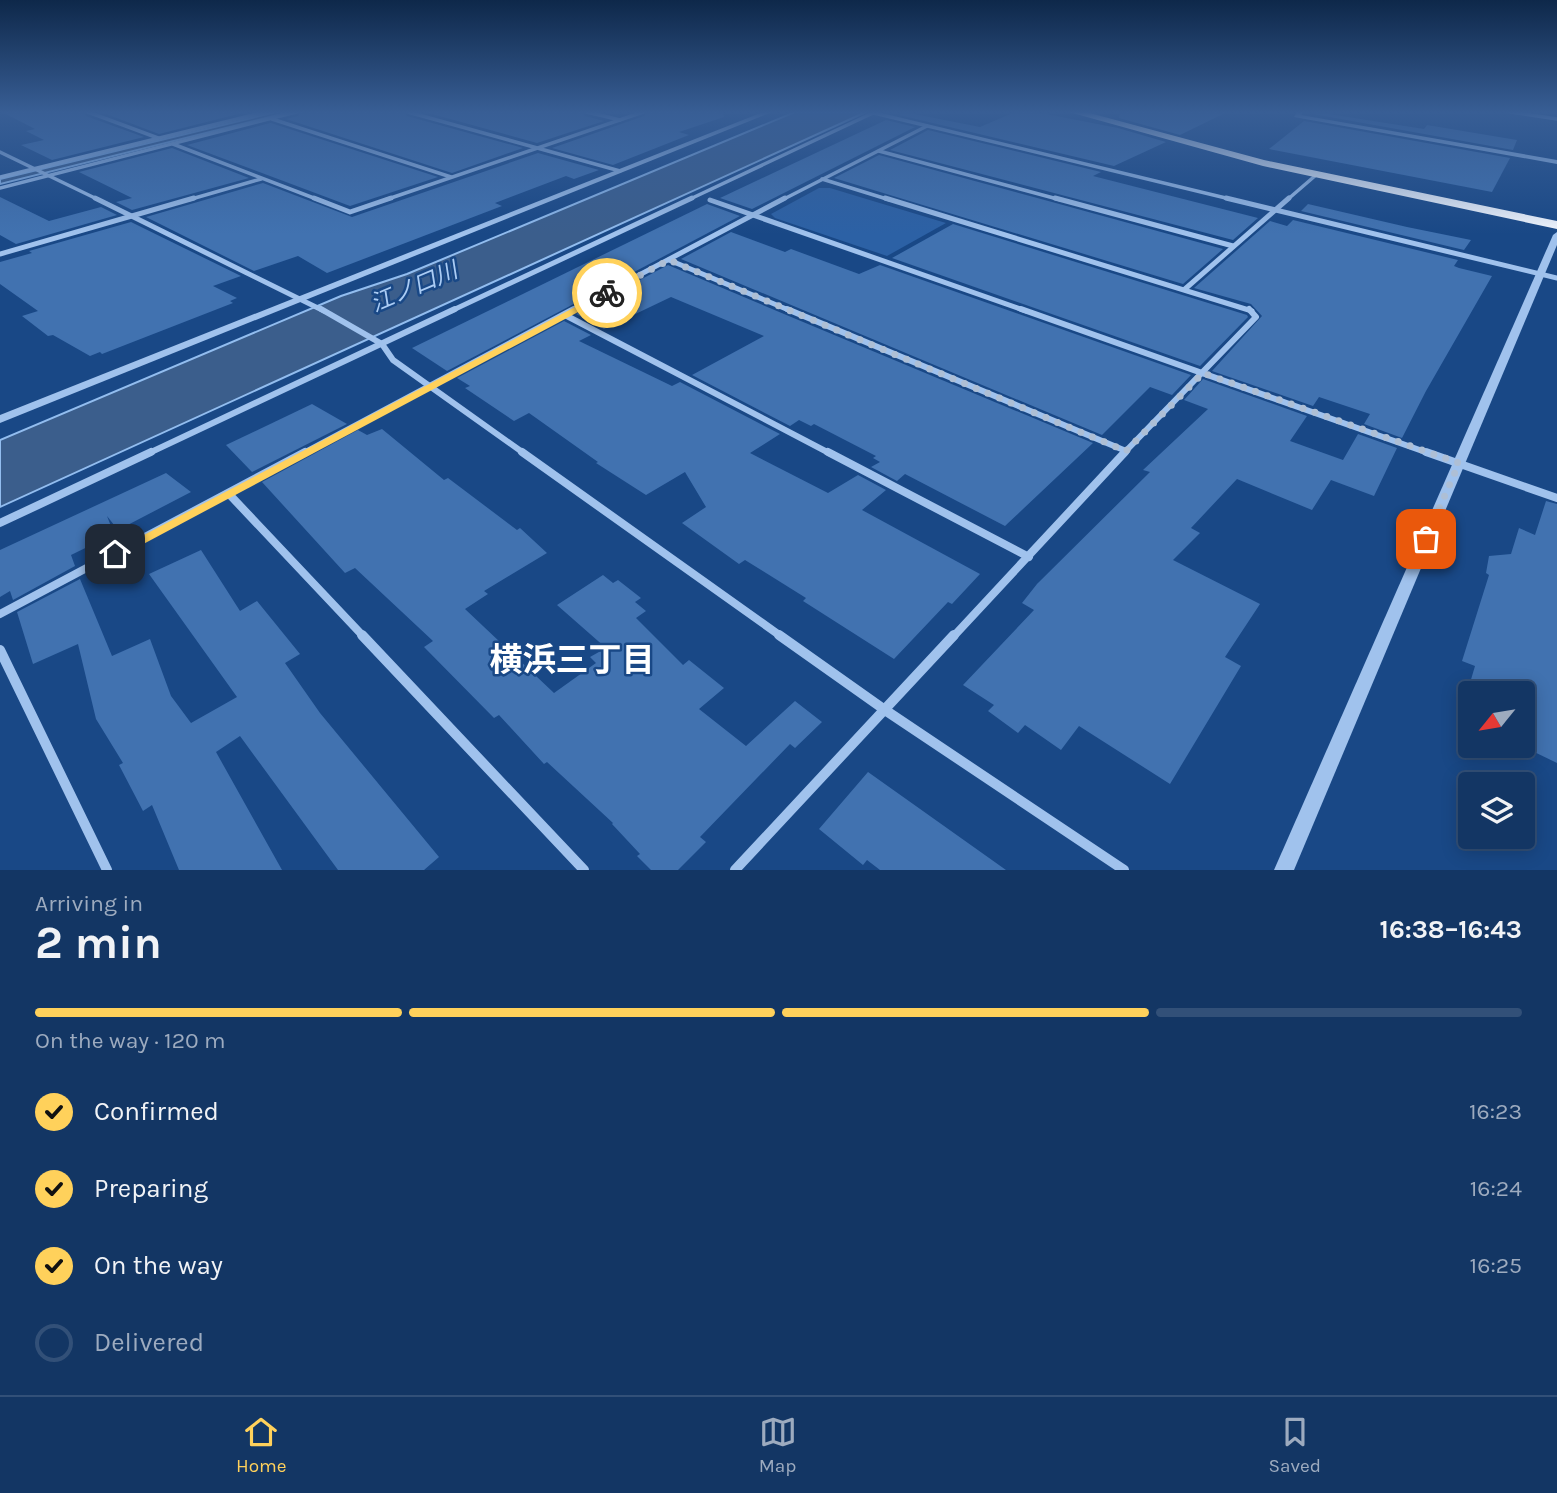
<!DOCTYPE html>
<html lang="en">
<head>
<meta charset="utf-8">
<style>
	:root { --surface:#133664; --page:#20416d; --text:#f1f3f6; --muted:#9dabbf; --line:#325078; --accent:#ffd15b }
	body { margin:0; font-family:Karla,"Noto Sans JP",sans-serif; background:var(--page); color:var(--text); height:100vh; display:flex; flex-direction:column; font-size:26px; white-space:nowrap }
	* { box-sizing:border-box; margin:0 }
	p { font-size:23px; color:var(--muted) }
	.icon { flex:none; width:38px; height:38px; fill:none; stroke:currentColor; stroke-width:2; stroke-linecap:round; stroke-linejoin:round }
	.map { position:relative; height:870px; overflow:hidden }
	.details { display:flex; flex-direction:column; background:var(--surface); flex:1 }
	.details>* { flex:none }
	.needle { width:46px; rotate:240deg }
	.controls { position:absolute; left:1458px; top:681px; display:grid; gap:14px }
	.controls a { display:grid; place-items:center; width:77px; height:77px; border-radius:7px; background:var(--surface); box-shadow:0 4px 18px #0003,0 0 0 2px var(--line); font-size:35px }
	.pin { position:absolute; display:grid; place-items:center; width:60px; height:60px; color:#fff; margin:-30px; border-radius:14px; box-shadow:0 4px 10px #0006 }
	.courier { position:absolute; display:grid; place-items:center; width:70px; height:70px; margin:-35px; border:5px solid #ffd15b; border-radius:50%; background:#fff; color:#222; box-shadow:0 2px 9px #0007 }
	.overview em { font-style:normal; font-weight:700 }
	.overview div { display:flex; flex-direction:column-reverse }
	.overview { display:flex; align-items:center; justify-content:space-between; height:119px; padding:0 35px }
	h1 { font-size:46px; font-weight:700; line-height:52px }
	.bar { display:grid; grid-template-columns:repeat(4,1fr); gap:10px 7px; align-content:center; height:84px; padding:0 35px }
	.bar i { height:9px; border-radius:5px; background:var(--line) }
	.bar .current { background:var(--accent) }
	.bar p { grid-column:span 4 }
	ol { padding:0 35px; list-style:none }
	li { display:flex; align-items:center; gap:21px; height:77px }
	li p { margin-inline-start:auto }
	li .icon { padding:7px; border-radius:50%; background:var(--accent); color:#111; stroke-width:4 }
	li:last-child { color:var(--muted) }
	li i { width:38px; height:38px; border:4px solid var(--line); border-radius:50% }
	.dock { display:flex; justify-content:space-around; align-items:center; height:98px; border-top:2px solid var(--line); background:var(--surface); font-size:19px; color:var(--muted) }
	.dock a { display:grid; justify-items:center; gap:4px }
	.dock .current { color:var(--accent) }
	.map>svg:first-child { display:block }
	.green { fill:#2c61a5 }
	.water { fill:#3b5e8c; stroke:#92bdef; stroke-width:2 }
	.building { fill:#4172b0 }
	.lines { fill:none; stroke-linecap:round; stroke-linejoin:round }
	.minor-far4 { stroke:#a0c2ed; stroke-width:3.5 }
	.minor-far3 { stroke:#a0c2ed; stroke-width:5 }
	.minor-far2 { stroke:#a0c2ed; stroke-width:6 }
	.minor-far1 { stroke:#a0c2ed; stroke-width:8 }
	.minor { stroke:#a0c2ed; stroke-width:10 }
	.tertiary { fill:#a0c2ed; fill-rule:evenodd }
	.trunk { fill:#f2f7ff; fill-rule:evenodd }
	.route { fill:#ffd15b }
	.done { stroke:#aebfd5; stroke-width:7; stroke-dasharray:0 12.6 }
	.labels { text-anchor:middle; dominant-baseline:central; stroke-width:5; stroke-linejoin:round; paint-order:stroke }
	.far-water-label { font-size:23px; font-style:italic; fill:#abccf4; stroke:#194886 }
	.near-neighbourhood-label { font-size:33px; font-weight:bold; fill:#fff; stroke:#194886 }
</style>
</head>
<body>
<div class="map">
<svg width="1557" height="870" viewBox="0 0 1557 870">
	<rect width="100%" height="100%" fill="#194886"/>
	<!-- green -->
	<path class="green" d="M819,188H830L946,223L887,256L775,218L771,214Z"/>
	<!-- water -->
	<g class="water">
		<path d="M276,112H290L0,184V179Z"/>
		<path d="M795,112H866L0,507V440L341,296L407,274Z"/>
	</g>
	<!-- building -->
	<g class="building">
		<path d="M2,112H84L86,116L144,137L52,160L21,145L44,140L26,131L35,129Z"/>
		<path d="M101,112H246L159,134Z"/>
		<path d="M300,112H404L407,116L523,148L452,173L286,119L298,116Z"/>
		<path d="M425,112H583L585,116L604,121L537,143Z"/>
		<path d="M647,112H723L724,117L679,132L689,135L613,165L552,148L644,116Z"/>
		<path d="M904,112L980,127L1015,112H1036L1118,128L1166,142L1114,166L899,115Z"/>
		<path d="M1120,112H1227L1180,135L1119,118Z"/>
		<path d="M1316,112L1424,129L1427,125L1517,140L1513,150L1313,114Z"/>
		<path d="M886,120L915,127L752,209L720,198Z"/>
		<path d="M1304,121L1510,158L1492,192L1269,149Z"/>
		<path d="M270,123H271L438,177L350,206L187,145Z"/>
		<path d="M928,130L1101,172L1093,176L1258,218L1233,240L890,150Z"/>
		<path d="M172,148L249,178L132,210L116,202L132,198L79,172Z"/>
		<path d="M538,153L599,170L574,179L566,176L495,203L502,206L327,273L298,256L254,271L146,217L263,183L352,217Z"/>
		<path d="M879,155L1052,202L1223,249L1183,284L834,178Z"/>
		<path d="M0,197L49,221L101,207L117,215L16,244L0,235Z"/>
		<path d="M707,204L740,216L447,371L412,348Z"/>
		<path d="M1308,204L1407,227L1471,240L1464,250L1301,211Z"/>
		<path d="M1293,220L1458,260L1454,266L1459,268L1492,276L1426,391L1402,438L1364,424L1370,414L1319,397L1313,406L1212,371L1262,316L1251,304L1194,288L1270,221L1287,226Z"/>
		<path d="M131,222L241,276L213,286L237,298L230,301L233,303L102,354L100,352L90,356L53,335L48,336L22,316L38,311L0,284V262L32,253L29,251Z"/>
		<path d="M953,224L1247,315L1248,317L1200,366L892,258Z"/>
		<path d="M731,232L785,252L791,249L859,274L880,265L1191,375L1172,395L1150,387L1102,435L681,259Z"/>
		<path d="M668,265L784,314L1093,443L1005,526L905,474L897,481L871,467L880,462L873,458L876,456L814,424L811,426L799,420L790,426L692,375L764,336L671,297L604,329L576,314Z"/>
		<path d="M564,321L591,335L579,341L672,386L680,382L780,434L750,453L828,493L858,475L886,490L862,510L980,574L952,604L948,602L894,659L803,601L806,598L745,560L739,564L682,523L706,507L685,472L646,495L596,463L598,462L529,413L514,421L465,388L470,386L457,378Z"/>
		<path d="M1203,379L1307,416L1290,441L1343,460L1358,434L1397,448L1374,496L1331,480L1312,510L1237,479L1191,528L1200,533L1173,560L1260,604L1225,657L1241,666L1170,784L1079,726L1061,750L1025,725L1018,733L988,711L994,705L963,685L1034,610L1022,603L1037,584L1150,472L1143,470L1208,409L1184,400Z"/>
		<path d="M312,404L347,424L252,472L226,445Z"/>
		<path d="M382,429L444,480L448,478L517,530L520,528L547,553L484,591L488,594L465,609L554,693L596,663L590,657L606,648L557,605L603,575L613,583L618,580L641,598L635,602L646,611L636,618L683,665L689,660L724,688L699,709L746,746L795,701L822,722L795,748L790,744L700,837L706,842L678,870H651L637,856L640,854L612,824L613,823L547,762L544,764L499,715L494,718L424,647L433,641L355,568L345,573L262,482L358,430L367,435Z"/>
		<path d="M166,473L191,492L118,530L107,516L114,534L71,555L75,566L13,600L10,591L0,597V550Z"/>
		<path d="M1546,501L1557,504V763L1522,746V693H1467L1475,666L1462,661L1489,575L1486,573L1489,556L1511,554L1519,528L1535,535Z"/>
		<path d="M201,550L240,611L257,601L300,654L285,663L320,713L439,857L424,870H338L240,736L216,752L282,870H179L152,805L143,811L119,765L123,763L96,719L78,644L33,664L17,612L80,579L112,656L150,639L171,696L191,723L237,697L149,574Z"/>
		<path d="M868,772L1006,870H880L867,860L863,865L819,829Z"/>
	</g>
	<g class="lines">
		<!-- minor-far4 -->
		<g class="minor-far4">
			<path d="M88,112L158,138"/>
			<path d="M408,112L620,171"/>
			<path d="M587,112L620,120"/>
			<path d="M1511,112L1557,119"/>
			<path d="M874,113L1234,200"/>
			<path d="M272,119L451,177"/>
			<path d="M173,144L319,200"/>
			<path d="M879,151L1061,200"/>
			<path d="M0,152L99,200"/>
			<path d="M0,177L265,112"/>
			<path d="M822,179L890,200"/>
			<path d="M0,188L296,112"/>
			<path d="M188,200L261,179"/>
			<path d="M385,200L643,112"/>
			<path d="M688,200L875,112"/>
			<path d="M782,200L927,126"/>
			<path d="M1287,200L1316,175"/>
		</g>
		<!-- minor-far3 -->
		<g class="minor-far3">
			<path d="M95,198L324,311"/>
			<path d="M314,198L350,212L391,198"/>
			<path d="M885,198L1252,311"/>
			<path d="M1055,198L1233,246"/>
			<path d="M1226,198L1557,278"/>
			<path d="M710,200L1026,311"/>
			<path d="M0,254L194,198"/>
			<path d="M669,260L791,311"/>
			<path d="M1185,289L1289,198"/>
			<path d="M451,311L692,198"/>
			<path d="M571,311L785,198"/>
		</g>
		<!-- minor-far2 -->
		<g class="minor-far2">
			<path d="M321,309L382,344L393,360L525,454"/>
			<path d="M787,309L1126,451"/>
			<path d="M1021,309L1431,454"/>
			<path d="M565,315L831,454"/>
			<path d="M147,454L455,309"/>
			<path d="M302,454L574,309"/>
			<path d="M1123,454L1256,317L1249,309"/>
		</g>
		<!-- minor-far1 -->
		<g class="minor-far1">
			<path d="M522,452L782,637"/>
			<path d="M828,452L1029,557"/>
			<path d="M1426,452L1557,498"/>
			<path d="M229,494L364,637"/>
			<path d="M0,523L151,452"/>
			<path d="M0,614L305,452"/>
			<path d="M953,637L1125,452"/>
		</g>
		<!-- minor -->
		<g class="minor">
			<path d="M362,635L584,870"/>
			<path d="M779,635L885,710L1124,870"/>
			<path d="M0,650L107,870"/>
			<path d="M735,870L954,635"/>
		</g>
		<!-- tertiary -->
		<g class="tertiary">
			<path d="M763,112H772L0,423V415Z"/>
			<path d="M1297,112H1304L1301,115L1557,160V164L1294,117Z"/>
			<path d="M1557,232V245L1294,870H1274L1553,235Z"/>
		</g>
		<!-- trunk -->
		<path class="trunk" d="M1069,112H1086L1264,160L1557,221V229L1263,166Z"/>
	</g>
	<!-- sky -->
	<linearGradient id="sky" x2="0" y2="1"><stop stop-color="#0e284a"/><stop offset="0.48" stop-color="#385e95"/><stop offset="1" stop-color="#385e95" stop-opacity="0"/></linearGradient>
	<rect width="1557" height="234" fill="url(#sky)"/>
	<!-- route -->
	<path class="route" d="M607,290L611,293L610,295L119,557H110L108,554Z"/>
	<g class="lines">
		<!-- done -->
		<path class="done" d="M607,293L669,260L1126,451L1203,373L1459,463L1426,539"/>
	</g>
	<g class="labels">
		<!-- far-water labels -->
		<g class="far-water-label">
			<text transform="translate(414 287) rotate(-23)">江ノ口川</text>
		</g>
		<!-- near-neighbourhood labels -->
		<g class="near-neighbourhood-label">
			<text x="572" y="660">横浜三丁目</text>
		</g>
	</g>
</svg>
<div class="controls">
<a><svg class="needle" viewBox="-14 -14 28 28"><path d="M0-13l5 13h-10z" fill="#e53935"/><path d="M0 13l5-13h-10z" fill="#9dabbf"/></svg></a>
<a><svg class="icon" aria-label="layers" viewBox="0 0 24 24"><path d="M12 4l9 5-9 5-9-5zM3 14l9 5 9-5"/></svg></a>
</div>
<div class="pin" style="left:1426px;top:539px;background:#ea580c"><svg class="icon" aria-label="bag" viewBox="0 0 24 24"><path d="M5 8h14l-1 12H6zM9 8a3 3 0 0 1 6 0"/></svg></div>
<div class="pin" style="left:115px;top:554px;background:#1f2937"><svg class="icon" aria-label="home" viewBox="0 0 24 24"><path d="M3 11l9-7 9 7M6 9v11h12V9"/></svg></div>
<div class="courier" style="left:607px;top:293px"><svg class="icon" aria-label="bike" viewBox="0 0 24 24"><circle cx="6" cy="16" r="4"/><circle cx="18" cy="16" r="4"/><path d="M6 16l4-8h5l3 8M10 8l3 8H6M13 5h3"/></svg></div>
</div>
<section class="details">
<div class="overview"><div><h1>2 min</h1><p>Arriving in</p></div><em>16:38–16:43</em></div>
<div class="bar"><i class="current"></i><i class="current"></i><i class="current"></i><i></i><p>On the way · 120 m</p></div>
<ol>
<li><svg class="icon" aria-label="check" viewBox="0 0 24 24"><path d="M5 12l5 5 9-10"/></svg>Confirmed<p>16:23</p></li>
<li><svg class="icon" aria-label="check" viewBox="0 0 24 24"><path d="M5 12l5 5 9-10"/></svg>Preparing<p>16:24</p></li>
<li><svg class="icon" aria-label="check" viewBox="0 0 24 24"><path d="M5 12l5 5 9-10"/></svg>On the way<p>16:25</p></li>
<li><i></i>Delivered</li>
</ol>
</section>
<nav class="dock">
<a class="current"><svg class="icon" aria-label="home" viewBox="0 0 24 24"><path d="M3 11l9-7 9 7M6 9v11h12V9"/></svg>Home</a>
<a><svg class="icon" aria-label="map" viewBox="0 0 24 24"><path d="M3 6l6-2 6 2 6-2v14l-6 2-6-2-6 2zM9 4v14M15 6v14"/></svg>Map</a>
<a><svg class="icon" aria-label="saved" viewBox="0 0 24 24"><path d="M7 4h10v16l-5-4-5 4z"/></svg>Saved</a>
</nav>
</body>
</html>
